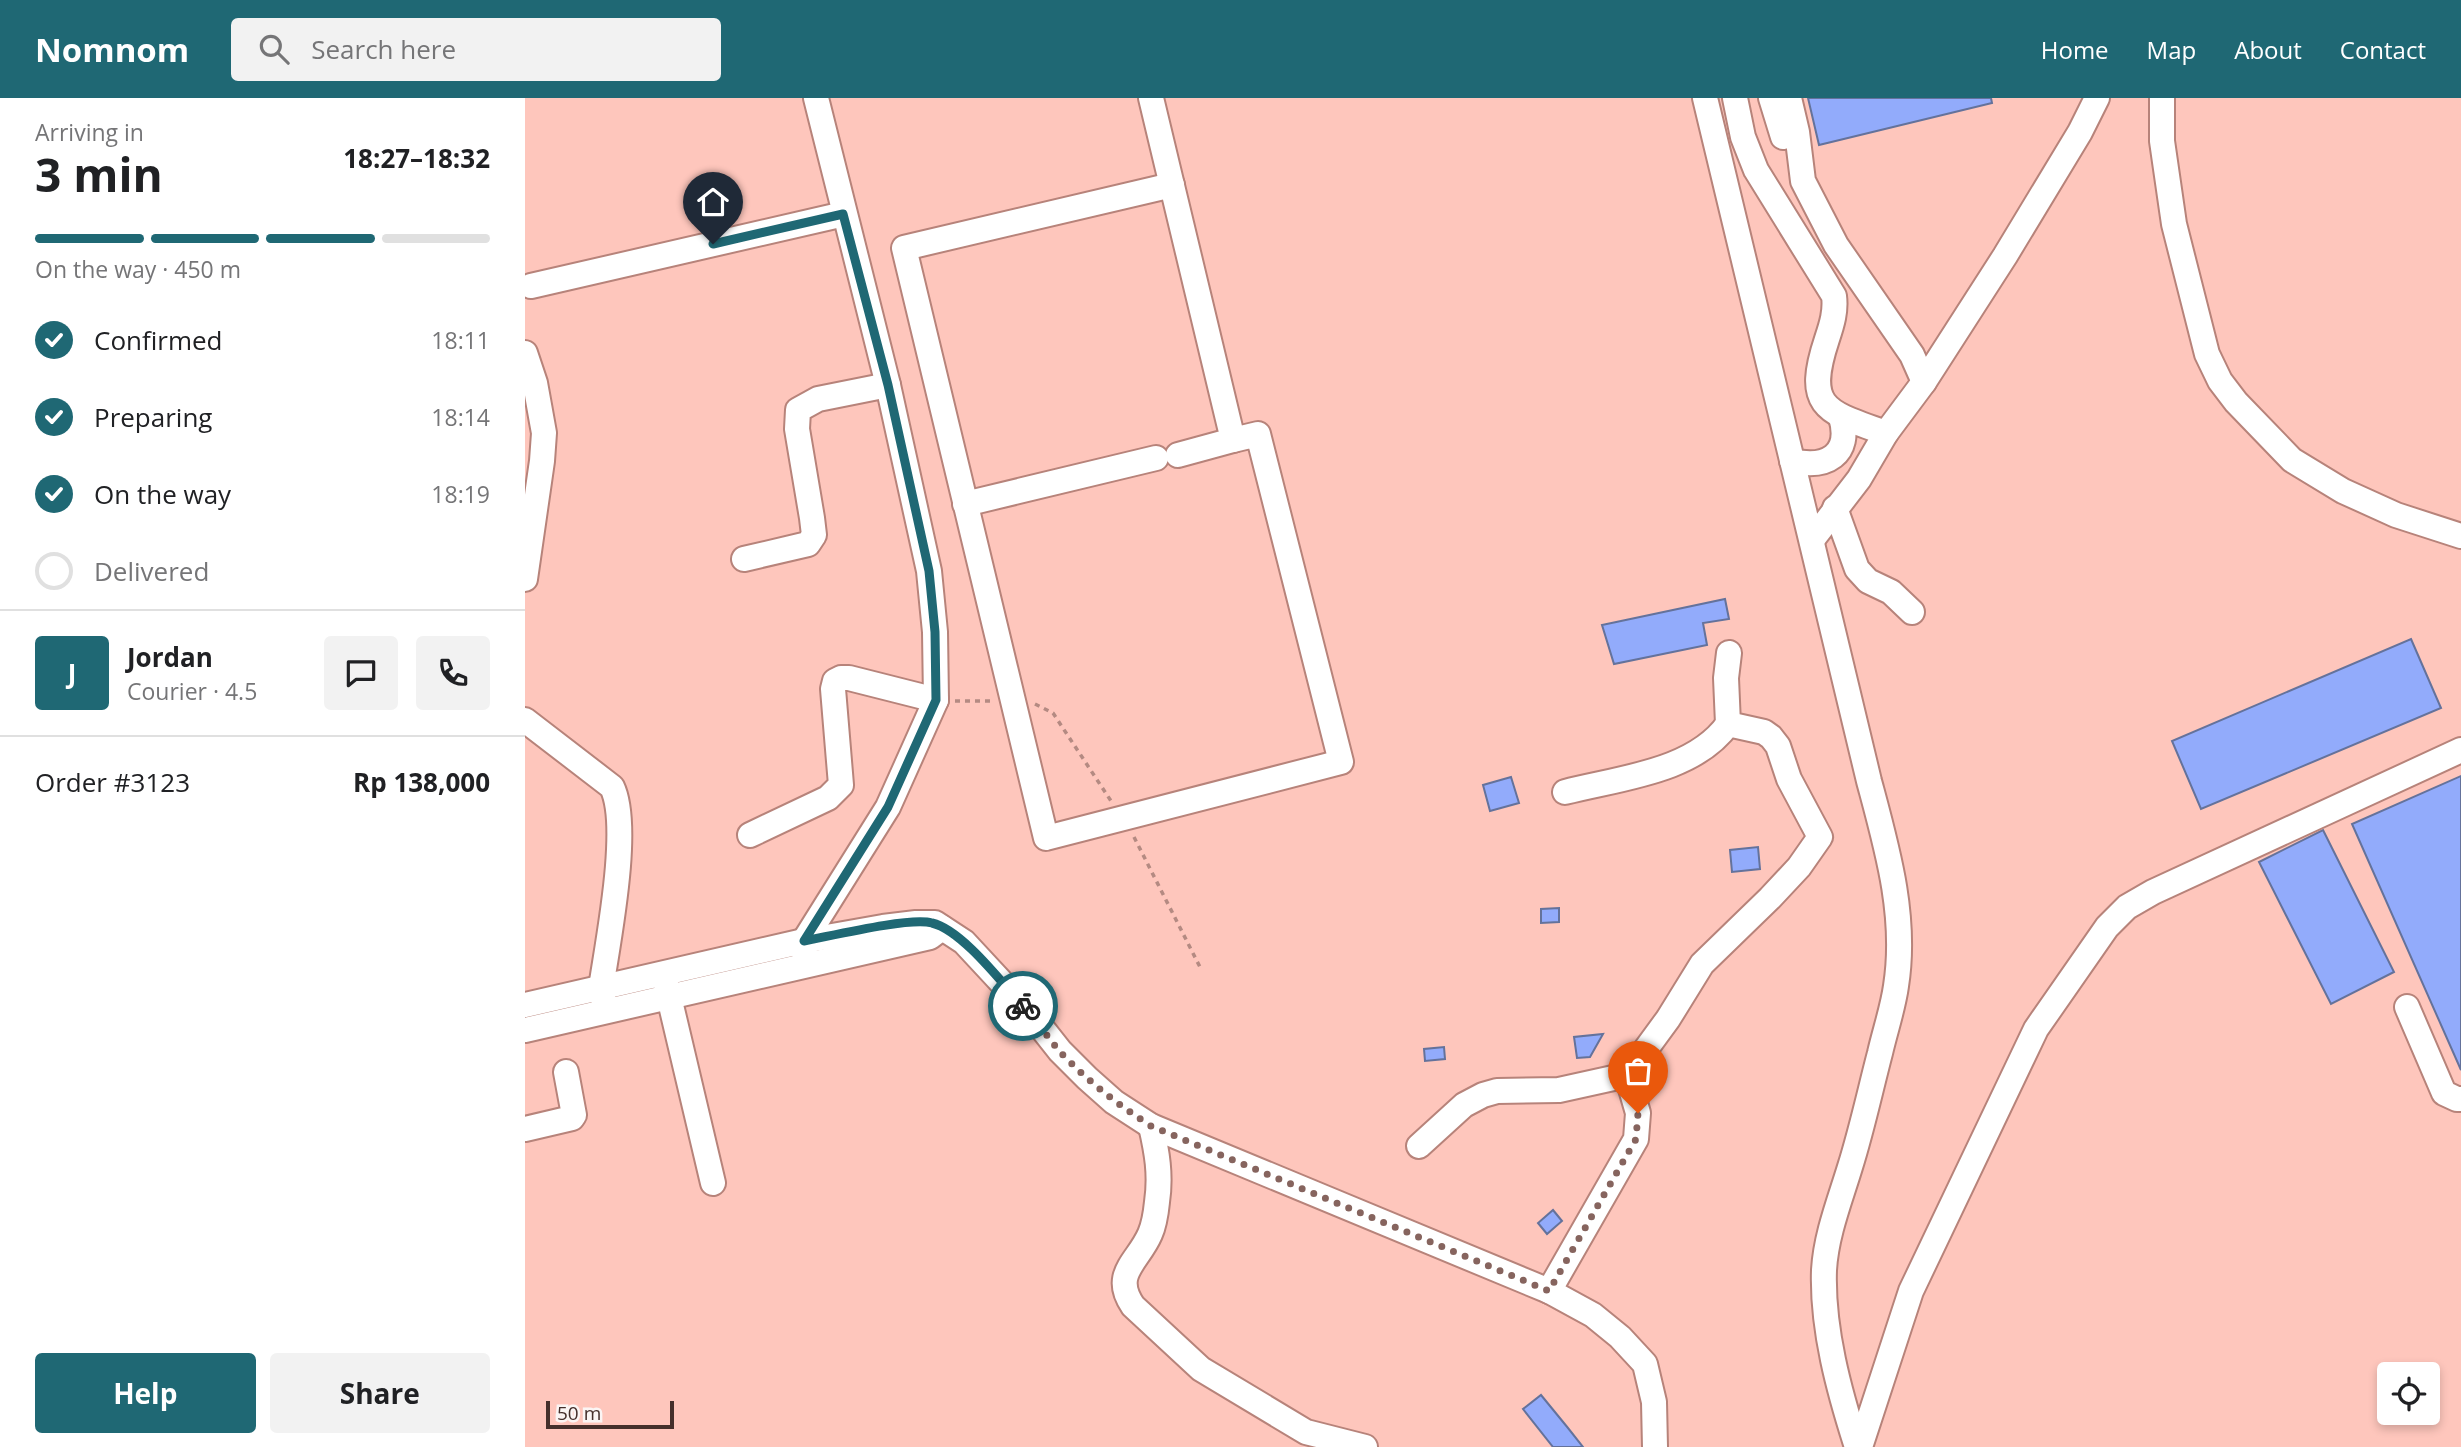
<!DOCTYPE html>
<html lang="en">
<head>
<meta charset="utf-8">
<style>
	:root { --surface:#fff; --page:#f2f2f2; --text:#202124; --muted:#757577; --line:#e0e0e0; --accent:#1f6874 }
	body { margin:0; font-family:"Open Sans",sans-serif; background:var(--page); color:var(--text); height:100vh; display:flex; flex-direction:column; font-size:26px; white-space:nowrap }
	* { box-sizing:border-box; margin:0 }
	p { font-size:23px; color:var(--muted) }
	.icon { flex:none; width:38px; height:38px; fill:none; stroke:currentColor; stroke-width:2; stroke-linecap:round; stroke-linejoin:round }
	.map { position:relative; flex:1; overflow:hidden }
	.drawer { display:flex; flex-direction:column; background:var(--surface); width:525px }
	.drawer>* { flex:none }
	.buttons { position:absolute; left:1852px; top:1264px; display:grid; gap:14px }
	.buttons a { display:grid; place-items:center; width:63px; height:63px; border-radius:7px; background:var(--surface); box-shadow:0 4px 10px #0003; font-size:35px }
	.scale { position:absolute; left:21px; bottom:18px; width:128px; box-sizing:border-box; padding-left:7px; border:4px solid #452f2b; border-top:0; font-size:19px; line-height:24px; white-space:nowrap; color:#452f2b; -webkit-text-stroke:5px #fbf5f4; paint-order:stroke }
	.pin { position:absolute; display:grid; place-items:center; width:60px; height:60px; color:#fff; margin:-72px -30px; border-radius:50% 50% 50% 0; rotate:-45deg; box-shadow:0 0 7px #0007 }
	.pin .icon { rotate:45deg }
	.courier { position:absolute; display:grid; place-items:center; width:70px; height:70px; margin:-35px; border:5px solid #1f6874; border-radius:50%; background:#fff; color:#222; box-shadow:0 2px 9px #0007 }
	.summary em { font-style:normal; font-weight:700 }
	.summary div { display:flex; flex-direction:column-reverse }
	.summary { display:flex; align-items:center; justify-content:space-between; height:119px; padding:0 35px }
	h1 { font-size:46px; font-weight:700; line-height:52px }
	.bar { display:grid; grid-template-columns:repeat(4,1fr); gap:10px 7px; align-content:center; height:84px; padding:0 35px }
	.bar i { height:9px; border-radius:5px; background:var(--line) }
	.bar .selected { background:var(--accent) }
	.bar p { grid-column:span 4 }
	.line { display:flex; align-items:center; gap:18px; padding:0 35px; border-top:2px solid var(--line) }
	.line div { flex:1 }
	.round { display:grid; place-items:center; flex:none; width:74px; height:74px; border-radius:7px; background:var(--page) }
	ol { padding:0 35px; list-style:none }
	li { display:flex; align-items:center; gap:21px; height:77px }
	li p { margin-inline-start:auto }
	li .icon { padding:7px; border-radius:50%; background:var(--accent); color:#fff; stroke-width:4 }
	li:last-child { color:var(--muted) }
	li i { width:38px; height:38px; border:4px solid var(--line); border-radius:50% }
	.action { display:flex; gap:14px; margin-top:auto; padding:14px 35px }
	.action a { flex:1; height:80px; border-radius:7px; background:var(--accent); color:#fff; font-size:28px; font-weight:700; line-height:80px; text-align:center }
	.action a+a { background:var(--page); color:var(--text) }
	header { display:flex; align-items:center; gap:42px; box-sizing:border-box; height:98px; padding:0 35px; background:var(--accent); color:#fff }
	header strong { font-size:33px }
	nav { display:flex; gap:38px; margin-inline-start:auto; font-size:24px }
	.search { width:490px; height:63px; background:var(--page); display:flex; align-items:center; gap:18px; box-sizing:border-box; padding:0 24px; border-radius:7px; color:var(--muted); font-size:26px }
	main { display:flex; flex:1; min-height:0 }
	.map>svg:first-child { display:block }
	.building { fill:#92abfb; stroke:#64729b; stroke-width:2 }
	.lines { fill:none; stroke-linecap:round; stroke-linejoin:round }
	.minor-casing { stroke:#b7837a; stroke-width:28 }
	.path { stroke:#b48a82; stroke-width:3.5; stroke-dasharray:5 5; stroke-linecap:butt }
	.minor { stroke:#fff; stroke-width:24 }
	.done { stroke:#86645e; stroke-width:7; stroke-dasharray:0 12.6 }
	.route { stroke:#1f6874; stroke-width:9 }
</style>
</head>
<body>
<header>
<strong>Nomnom</strong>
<div class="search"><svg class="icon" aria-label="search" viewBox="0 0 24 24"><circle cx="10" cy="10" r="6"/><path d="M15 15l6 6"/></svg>Search here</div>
<nav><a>Home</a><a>Map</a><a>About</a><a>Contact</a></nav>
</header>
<main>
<section class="drawer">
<div class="summary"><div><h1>3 min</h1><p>Arriving in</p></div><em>18:27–18:32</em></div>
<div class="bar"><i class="selected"></i><i class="selected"></i><i class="selected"></i><i></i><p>On the way · 450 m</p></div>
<ol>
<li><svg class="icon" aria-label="check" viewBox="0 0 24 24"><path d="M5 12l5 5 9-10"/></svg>Confirmed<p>18:11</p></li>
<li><svg class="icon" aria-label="check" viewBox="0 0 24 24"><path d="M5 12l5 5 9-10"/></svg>Preparing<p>18:14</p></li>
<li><svg class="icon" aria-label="check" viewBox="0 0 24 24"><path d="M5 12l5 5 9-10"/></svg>On the way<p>18:19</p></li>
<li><i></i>Delivered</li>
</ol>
<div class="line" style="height:126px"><b class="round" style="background:var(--accent);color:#fff">J</b><div><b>Jordan</b><p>Courier · 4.5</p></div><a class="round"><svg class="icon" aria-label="chat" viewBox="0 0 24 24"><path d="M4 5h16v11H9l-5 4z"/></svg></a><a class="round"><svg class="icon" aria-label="phone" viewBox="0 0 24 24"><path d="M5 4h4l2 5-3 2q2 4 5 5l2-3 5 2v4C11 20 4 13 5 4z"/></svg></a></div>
<div class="line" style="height:91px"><div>Order #3123</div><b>Rp 138,000</b></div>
<div class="action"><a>Help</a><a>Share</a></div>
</section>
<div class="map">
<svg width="1936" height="1349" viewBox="0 0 1936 1349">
	<rect width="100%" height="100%" fill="#fec6bc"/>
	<!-- building -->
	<g class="building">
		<path d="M1283,0H1466L1467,5L1294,47Z"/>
		<path d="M1200,501L1204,521L1178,525L1182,547L1089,566L1077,527Z"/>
		<path d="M1886,541L1916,610L1676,711L1647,643Z"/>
		<path d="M1936,678V972L1827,726Z"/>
		<path d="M986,679L994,705L965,713L958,687Z"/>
		<path d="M1798,732L1869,874L1806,906L1734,764Z"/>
		<path d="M1233,749L1235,771L1207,774L1205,752Z"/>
		<path d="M1034,810V824L1016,825V811Z"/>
		<path d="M1078,936L1065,959L1052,960L1049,939Z"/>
		<path d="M919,949L920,961L900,963L899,951Z"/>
		<path d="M1028,1112L1037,1123L1022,1136L1013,1125Z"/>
		<path d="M1016,1297L1043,1330L1058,1349H1028L998,1311Z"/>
	</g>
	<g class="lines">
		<defs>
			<g id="minor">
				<path d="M626,0L708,342L653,357"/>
				<path d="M1180,0L1344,683C1362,750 1382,818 1371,888C1368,910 1360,933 1355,955C1345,993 1337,1031 1325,1069C1315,1102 1301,1137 1299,1172C1297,1231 1314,1293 1332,1349"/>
				<path d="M1210,0L1218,39L1231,72L1309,198C1311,213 1307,226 1302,241C1279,310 1301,314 1361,335"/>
				<path d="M1246,0L1258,39"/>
				<path d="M1264,0L1272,34L1278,83L1311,147L1387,257L1399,284"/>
				<path d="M1637,0V43L1649,126L1682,256L1695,283L1711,304L1767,362L1818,393L1871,417L1936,438"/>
				<path d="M647,87L379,150L521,740L816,664L733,336L708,342"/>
				<path d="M6,188L319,116"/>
				<path d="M0,255L10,285L19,335L17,363L0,481"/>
				<path d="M1267,363C1301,371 1327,357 1316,319"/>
				<path d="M440,406L631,360"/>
				<path d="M1310,410L1332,471L1343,483L1366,494L1387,514"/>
				<path d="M1287,442L1334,381L1361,335L1399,284L1480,158L1555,34L1572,0"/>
				<path d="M219,461L283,446L289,437L287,420L272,331L273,312L293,301L363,287"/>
				<path d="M0,622L87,689C106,728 83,843 76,890L79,905"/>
				<path d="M1040,694C1094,680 1169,674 1203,626"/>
				<path d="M225,737L303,700L316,687L308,591L310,583L316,580H324L411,602"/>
				<path d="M280,866L279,843L363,709L411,602L410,534L404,473L363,287L291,0"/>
				<path d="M141,886L188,1085"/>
				<path d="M0,907L279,843L358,829L391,825H410L439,844L505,915L535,953L562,980L589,1004L626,1028L1024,1193L1068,1217L1095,1239L1120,1266L1129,1304L1130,1349"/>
				<path d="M1882,909L1919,995L1932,1001H1936"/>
				<path d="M0,932L405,839L417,830"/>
				<path d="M626,1028C632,1054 636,1077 632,1104C631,1114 629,1127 625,1136C613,1164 586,1176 608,1208L676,1271L781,1334L840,1349"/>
				<path d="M0,1031L47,1020L49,1017L41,974"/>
				<path d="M894,1048L939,1007L958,997L972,993L1034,992L1102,977"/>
				<path d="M1024,1193L1111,1041L1113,1015L1102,977L1143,921L1177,866L1245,800L1274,769L1295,739L1264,681L1253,648L1246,639L1239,634L1203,626L1201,580L1204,555"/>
				<path d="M1335,1349L1386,1193L1511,931L1582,829L1602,809L1628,794L1936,652"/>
			</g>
		</defs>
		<!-- minor casing -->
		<use href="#minor" class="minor-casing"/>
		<!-- path -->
		<g class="path">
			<path d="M430,603H468"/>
			<path d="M510,606L528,615L586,703"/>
			<path d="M609,739L676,871"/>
		</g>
		<!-- minor -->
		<use href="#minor" class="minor"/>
	</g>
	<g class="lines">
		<!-- done -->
		<path class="done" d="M498,908C512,923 523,940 536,955C564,984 592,1006 626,1028L1024,1193L1111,1041L1113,1015"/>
		<!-- route -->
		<path class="route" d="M188,146L318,116L363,287L404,473L410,534L411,602L363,709L279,843C306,838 384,819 407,825C437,832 477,885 498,908"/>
	</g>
</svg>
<div class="buttons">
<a><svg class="icon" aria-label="locate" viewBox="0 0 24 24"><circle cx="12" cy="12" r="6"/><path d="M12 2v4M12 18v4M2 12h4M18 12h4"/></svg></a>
</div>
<div class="scale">50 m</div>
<div class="pin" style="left:1113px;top:1015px;background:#ea580c"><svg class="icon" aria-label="bag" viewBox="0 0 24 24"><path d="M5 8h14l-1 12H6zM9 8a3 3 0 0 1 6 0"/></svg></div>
<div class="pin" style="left:188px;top:146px;background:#1f2937"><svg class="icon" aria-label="home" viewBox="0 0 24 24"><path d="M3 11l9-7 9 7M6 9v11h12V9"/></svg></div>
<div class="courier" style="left:498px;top:908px"><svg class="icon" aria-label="bike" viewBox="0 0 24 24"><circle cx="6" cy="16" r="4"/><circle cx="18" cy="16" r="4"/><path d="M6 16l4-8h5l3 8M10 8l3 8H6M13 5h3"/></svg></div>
</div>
</main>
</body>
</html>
